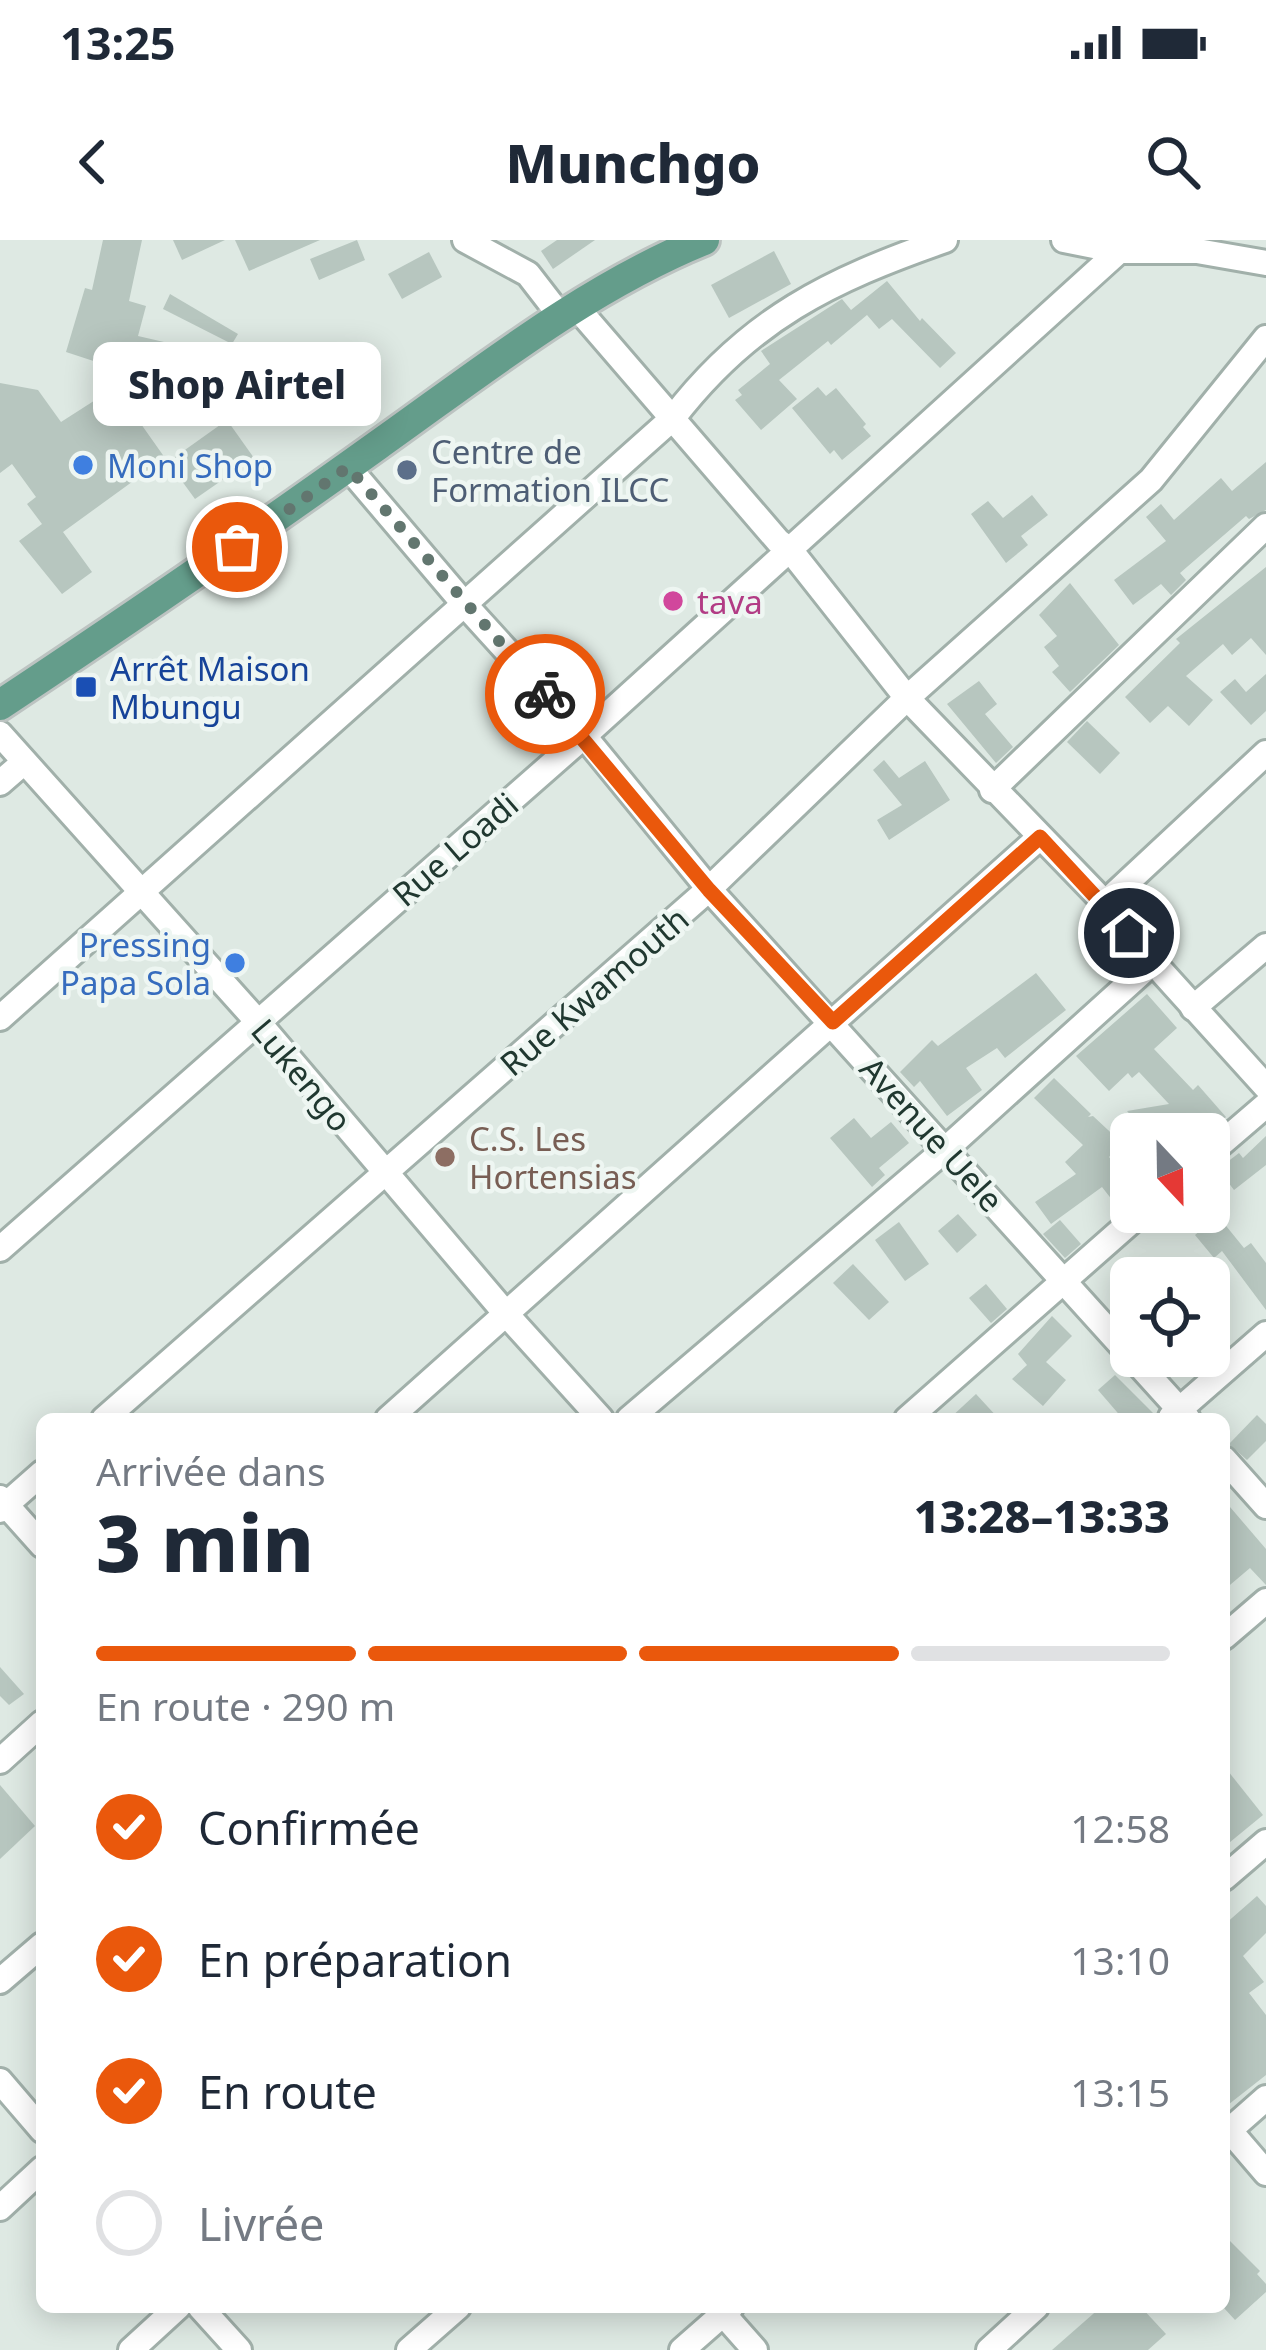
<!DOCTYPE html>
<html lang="fr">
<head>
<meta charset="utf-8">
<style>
	:root { --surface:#fff; --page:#f2f2f3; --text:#1f2937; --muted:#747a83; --line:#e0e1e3; --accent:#ea580c }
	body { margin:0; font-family:"Noto Sans",sans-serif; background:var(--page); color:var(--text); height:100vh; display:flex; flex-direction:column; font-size:45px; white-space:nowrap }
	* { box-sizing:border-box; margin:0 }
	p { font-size:39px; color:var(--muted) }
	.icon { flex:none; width:66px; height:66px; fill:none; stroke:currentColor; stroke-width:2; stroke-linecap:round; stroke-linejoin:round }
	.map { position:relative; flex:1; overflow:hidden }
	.details { position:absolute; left:36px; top:1173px; width:1194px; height:900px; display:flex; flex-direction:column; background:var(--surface); border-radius:18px; box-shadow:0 6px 30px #0003 }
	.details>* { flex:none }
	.needle { width:78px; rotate:158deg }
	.tools { position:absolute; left:1110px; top:873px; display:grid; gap:24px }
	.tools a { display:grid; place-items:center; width:120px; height:120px; border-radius:18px; background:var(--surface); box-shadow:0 6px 30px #0003; font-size:60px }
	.pin { position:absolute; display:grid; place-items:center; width:102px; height:102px; color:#fff; margin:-51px; border:6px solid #fff; border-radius:50%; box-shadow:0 3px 12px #0007 }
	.courier { position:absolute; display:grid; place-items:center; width:120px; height:120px; margin:-60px; border:9px solid #ea580c; border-radius:50%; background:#fff; color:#222; box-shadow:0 3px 15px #0007 }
	.bubble { position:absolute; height:84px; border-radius:18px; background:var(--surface); box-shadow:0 6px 30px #0003; font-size:39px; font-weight:800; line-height:84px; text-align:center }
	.summary em { font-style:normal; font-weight:800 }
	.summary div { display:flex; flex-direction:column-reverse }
	.summary { display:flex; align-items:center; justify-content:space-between; height:204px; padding:0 60px }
	h1 { font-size:78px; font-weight:800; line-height:90px }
	.bar { display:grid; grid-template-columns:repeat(4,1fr); gap:18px 12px; align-content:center; height:144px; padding:0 60px }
	.bar i { height:15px; border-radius:9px; background:var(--line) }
	.bar .active { background:var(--accent) }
	.bar p { grid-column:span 4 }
	ol { padding:0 60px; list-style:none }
	li { display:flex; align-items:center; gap:36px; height:132px }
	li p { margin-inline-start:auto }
	li .icon { padding:12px; border-radius:50%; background:var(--accent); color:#fff; stroke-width:4 }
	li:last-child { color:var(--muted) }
	li i { width:66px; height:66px; border:6px solid var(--line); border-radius:50% }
	.status { display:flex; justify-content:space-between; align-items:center; height:84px; padding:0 60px; background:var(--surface); direction:ltr }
	.status svg { height:33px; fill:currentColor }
	header { display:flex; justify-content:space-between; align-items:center; height:156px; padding:0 60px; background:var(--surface); font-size:54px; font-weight:800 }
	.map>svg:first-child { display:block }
	.building { fill:#b7c6bf }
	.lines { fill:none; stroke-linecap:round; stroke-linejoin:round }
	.minor-casing { stroke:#a1b0aa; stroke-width:30 }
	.major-casing { stroke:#bcc3c1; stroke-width:36 }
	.minor { stroke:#fff; stroke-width:24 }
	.major { stroke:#649d8b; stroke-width:30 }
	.done { stroke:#62766f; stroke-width:12; stroke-dasharray:0 21.6 }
	.route { stroke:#ea580c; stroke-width:15 }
	.shop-dot { fill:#3f7fe0; stroke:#eef6f2; stroke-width:4.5 }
	.service-dot { fill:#5c6f8a; stroke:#eef6f2; stroke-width:4.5 }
	.hotel-dot { fill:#d1479c; stroke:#eef6f2; stroke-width:4.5 }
	.transit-dot { fill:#1a4fb4; stroke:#eef6f2; stroke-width:4.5 }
	.education-dot { fill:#8d6e63; stroke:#eef6f2; stroke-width:4.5 }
	.labels { text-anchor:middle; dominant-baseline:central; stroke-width:9; stroke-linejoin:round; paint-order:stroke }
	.service-label { font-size:33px; fill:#4e5e75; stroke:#eef6f2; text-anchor:start }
	.shop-label { font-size:33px; fill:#366cbe; stroke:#eef6f2; text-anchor:start }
	.hotel-label { font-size:33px; fill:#b23c85; stroke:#eef6f2; text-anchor:start }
	.transit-label { font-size:33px; fill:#164399; stroke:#eef6f2; text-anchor:start }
	.street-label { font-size:33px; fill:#203830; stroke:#eef6f2 }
	.education-label { font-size:33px; fill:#785e54; stroke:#eef6f2; text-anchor:start }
</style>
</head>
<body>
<div class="status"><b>13:25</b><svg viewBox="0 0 49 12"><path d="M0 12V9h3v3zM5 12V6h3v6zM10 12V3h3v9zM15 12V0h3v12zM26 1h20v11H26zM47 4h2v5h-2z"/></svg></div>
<header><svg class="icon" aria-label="back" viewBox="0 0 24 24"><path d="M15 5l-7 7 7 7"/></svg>Munchgo<svg class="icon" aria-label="search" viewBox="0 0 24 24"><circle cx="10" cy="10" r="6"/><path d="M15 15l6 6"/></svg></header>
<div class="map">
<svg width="1266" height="2110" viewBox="0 0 1266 2110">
	<rect width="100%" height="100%" fill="#dee9e3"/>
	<!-- building -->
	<g class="building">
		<path d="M103,0H142L129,61L146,66L138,96L164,102L160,126L131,120L127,132L66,112L85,48L92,50Z"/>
		<path d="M173,0H225L182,20Z"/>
		<path d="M235,0H320L249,31Z"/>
		<path d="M357,0L365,20L319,40L310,19Z"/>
		<path d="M557,0H595L553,29L541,11Z"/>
		<path d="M774,11L791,44L729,78L711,45Z"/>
		<path d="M429,12L442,37L402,59L388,34Z"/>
		<path d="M887,41L920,81L922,78L956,113L940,128L892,79L879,89L867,75L831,105L828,101L779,140L797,159L761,190L735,160L742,155L738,150L770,124L761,111L842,59L851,70Z"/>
		<path d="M170,54L238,94L232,104L163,69Z"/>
		<path d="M0,143L38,150L61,182L100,157L113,177L129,167L165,218L63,292L92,332L62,354L19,301L42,284L27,264L36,257L12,224L0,233Z"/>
		<path d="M818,147L826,156L836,148L866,184L863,187L871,196L842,220L834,210L830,214L792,168Z"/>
		<path d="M227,180L254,218L195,259L168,222Z"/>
		<path d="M1266,222V270L1249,279L1246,276L1180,333L1186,340L1171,355L1161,344L1133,365L1114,340L1166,301L1146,277L1161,264L1174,280L1221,238L1232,251Z"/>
		<path d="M1032,255L1048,275L1021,296L1028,305L1006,323L971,274L988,261L1003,278Z"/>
		<path d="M1266,327V415L1251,398L1232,415L1223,404L1186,436L1213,460L1189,486L1168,466L1150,483L1125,457L1180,403L1176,399Z"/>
		<path d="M1070,343L1119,405L1070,452L1052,432L1059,426L1044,407L1057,396L1039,375Z"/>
		<path d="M1266,434V471L1251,485L1220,452L1235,439L1246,452Z"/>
		<path d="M979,441L997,464L985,474L1013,507L996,523L947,464Z"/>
		<path d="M1087,481L1120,513L1100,534L1067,502Z"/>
		<path d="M884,520L899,538L925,521L950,560L889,600L877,580L902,565L873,530Z"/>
		<path d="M1036,733L1066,770L1005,818L997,808L966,828L982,850L947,876L920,841L914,847L900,832L932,800L938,806Z"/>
		<path d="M1147,754L1177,788L1154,809L1193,850L1198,845L1226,877L1207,894H1188L1177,882L1141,887L1127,871L1169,864L1139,832L1132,838L1128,833L1109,851L1076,816Z"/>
		<path d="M1054,838L1091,874L1088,877L1093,876L1122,903L1109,917L1131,945V960L1120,970L1102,947L1051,984L1035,962L1076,934L1065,922L1083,905L1034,858Z"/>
		<path d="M854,878L871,898L891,882L909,903L879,928L885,935L872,947L830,898Z"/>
		<path d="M1266,896V925L1234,950L1218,929L1239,913L1243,918Z"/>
		<path d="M958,974L977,995L957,1013L938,991Z"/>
		<path d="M1218,976L1244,1008L1251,1003L1266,1023V1070L1222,1011L1214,1018L1195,995Z"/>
		<path d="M1060,980L1081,1004L1065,1018L1043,994Z"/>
		<path d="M899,982L929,1024L905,1041L875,1000Z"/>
		<path d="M853,1024L889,1062L869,1080L833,1043Z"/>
		<path d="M986,1044L1007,1069L991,1083L969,1058Z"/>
		<path d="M1052,1076L1072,1096L1046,1122L1066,1140L1043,1166L1012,1139L1027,1125L1018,1114Z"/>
		<path d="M1115,1135L1155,1175V1179H1123L1098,1150Z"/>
		<path d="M976,1154L999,1179H949Z"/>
		<path d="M1257,1175L1266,1184V1201L1247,1220L1229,1204Z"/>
		<path d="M1224,1260L1266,1309V1345L1250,1328L1224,1350Z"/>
		<path d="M0,1427L24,1454L9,1465L0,1456Z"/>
		<path d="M1224,1526L1263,1575L1224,1607Z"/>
		<path d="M0,1545L35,1586L0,1619Z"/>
		<path d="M1257,1656L1266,1666V1693L1243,1716L1264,1742L1249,1753L1266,1775V1835L1224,1868V1685Z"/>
		<path d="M1224,1995L1260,2031L1257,2034L1266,2044V2052L1235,2080L1224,2068Z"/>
		<path d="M1101,2067H1141L1166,2094L1148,2110H1052Z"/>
	</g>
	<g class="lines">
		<defs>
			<g id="minor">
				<path d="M465,0L528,34L562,78"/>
				<path d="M1064,0L1119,11H1197L1266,23"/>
				<path d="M578,69L778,301L791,311L907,458L1105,663L1153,722L1266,847"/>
				<path d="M348,227L466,366L584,496L709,649L1188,1179"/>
				<path d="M0,494L258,782L507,1075L601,1179"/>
				<path d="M0,543L23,523"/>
				<path d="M992,550L1266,286"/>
				<path d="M1105,663L1266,513"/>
				<path d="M1193,768L1266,706"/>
				<path d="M0,778L673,178C749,79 830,40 945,0"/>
				<path d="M1209,914L1266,865"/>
				<path d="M0,1009L584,496L1119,11"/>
				<path d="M1171,1177L1266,1094"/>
				<path d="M104,1179L709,649L907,458L1151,240L1266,98"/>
				<path d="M388,1179L1040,597"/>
				<path d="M629,1179L947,908L1153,722"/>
				<path d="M907,1179L1142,972"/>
				<path d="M1224,1219L1266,1266"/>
				<path d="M0,1258L42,1305"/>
				<path d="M0,1270L42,1233"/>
				<path d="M1224,1397L1266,1361"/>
				<path d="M0,1521L42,1483"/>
				<path d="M1224,1638L1266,1602"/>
				<path d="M0,1741L42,1705"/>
				<path d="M0,1841L42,1890"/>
				<path d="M1224,1884L1266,1933"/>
				<path d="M1224,1895L1266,1858"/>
				<path d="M0,1968L42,1929"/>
				<path d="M200,2067L239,2110"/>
				<path d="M717,2067L755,2110"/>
				<path d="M131,2110L178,2067"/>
				<path d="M409,2110L458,2067"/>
				<path d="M682,2110L731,2067"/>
				<path d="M989,2110L1036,2067"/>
			</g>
			<path id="major" d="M0,465C128,380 254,294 378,205C481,132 586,48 704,0"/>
		</defs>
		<!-- minor casing -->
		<use href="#minor" class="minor-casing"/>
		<!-- major casing -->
		<use href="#major" class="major-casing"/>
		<!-- minor -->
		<use href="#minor" class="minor"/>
		<!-- major -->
		<use href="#major" class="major"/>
	</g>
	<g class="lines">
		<!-- done -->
		<path class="done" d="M237,307L348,227L545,454"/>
		<!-- route -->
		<path class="route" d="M545,454L709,650L833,782L1040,597L1129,693"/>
	</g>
	<!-- markers -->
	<g class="shop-dot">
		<circle cx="83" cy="225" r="12"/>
		<circle cx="235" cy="723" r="12"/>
	</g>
	<circle class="service-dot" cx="407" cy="230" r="12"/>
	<circle class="hotel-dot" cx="673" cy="361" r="12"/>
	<rect class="transit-dot" x="74" y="435" width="24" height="24" rx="6"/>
	<circle class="education-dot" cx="445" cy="917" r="12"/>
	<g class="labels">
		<!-- service labels -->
		<g class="service-label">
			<text x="431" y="211">Centre de<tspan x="431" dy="38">Formation ILCC</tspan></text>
		</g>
		<!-- shop labels -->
		<g class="shop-label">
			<text x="107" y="225">Moni Shop</text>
			<text x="211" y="704" text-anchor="end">Pressing<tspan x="211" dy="38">Papa Sola</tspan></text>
		</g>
		<!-- hotel labels -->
		<g class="hotel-label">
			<text x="697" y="361">tava</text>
		</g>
		<!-- transit labels -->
		<g class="transit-label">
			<text x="110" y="428">Arrêt Maison<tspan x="110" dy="38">Mbungu</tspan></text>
		</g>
		<!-- street labels -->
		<g class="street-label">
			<text transform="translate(455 609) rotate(-41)">Rue Loadi</text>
			<text transform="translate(594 751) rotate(-41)">Rue Kwamouth</text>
			<text transform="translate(302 835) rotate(50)">Lukengo</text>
			<text transform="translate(932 894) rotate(48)">Avenue Uele</text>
		</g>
		<!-- education labels -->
		<g class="education-label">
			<text x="469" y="898">C.S. Les<tspan x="469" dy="38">Hortensias</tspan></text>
		</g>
	</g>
</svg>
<div class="tools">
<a><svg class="needle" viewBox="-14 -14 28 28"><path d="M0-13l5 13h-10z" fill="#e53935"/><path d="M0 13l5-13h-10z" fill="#747a83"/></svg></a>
<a><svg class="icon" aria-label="locate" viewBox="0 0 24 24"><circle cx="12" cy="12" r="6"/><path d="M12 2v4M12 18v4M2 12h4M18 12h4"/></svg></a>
</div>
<div class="pin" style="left:237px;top:307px;background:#ea580c"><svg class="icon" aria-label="bag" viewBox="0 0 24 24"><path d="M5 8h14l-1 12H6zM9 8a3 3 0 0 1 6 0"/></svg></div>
<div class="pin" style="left:1129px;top:693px;background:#1f2937"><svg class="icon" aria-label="home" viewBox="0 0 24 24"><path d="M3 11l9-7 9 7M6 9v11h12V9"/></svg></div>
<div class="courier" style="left:545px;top:454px"><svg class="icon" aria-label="bike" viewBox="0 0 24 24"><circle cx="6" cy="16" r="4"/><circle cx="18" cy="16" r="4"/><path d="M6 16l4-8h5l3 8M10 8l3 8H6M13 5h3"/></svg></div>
<div class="bubble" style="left:93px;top:102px;width:288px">Shop Airtel</div>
<section class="details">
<div class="summary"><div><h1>3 min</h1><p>Arrivée dans</p></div><em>13:28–13:33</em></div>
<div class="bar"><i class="active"></i><i class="active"></i><i class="active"></i><i></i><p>En route · 290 m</p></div>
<ol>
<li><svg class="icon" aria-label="check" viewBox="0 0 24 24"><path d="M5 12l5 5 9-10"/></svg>Confirmée<p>12:58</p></li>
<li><svg class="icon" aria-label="check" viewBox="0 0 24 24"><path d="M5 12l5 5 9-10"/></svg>En préparation<p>13:10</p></li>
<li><svg class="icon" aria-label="check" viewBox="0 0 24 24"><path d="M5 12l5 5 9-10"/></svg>En route<p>13:15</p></li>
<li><i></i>Livrée</li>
</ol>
</section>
</div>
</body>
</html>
